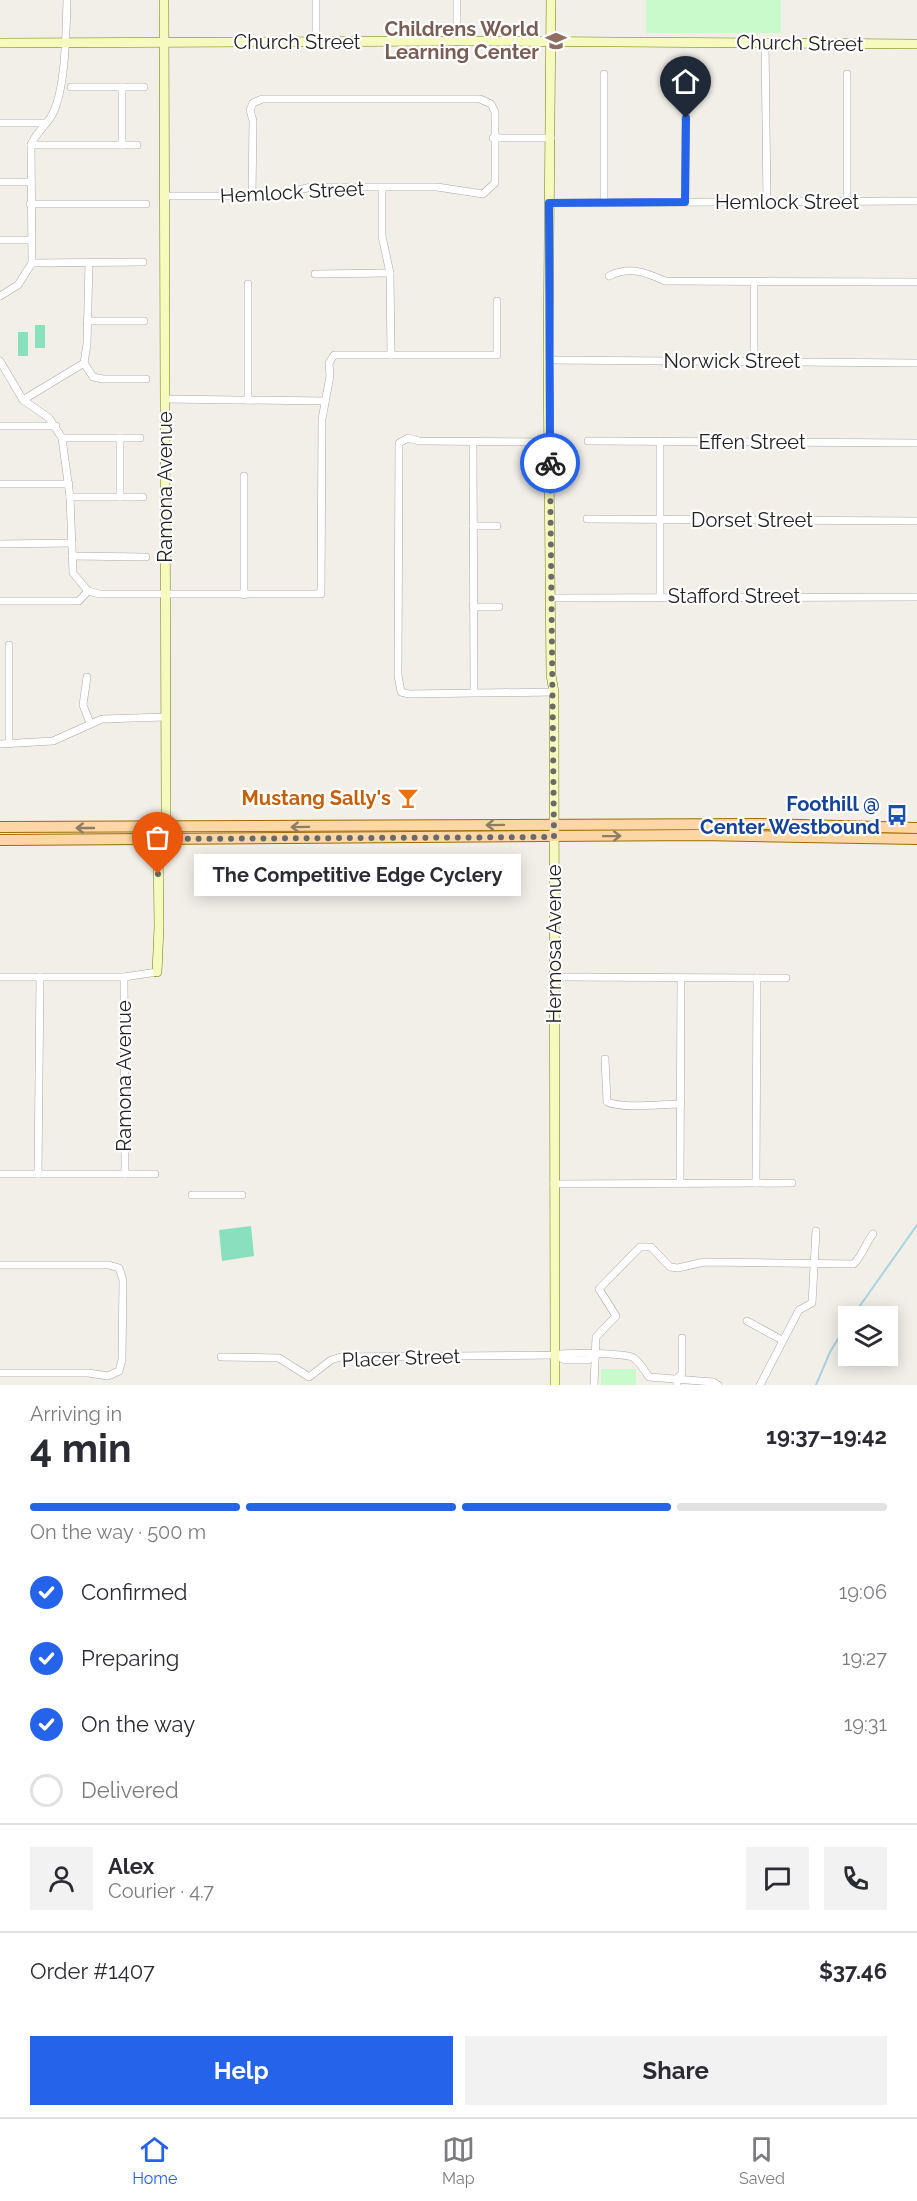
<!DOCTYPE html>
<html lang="en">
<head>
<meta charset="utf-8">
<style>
	:root { --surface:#fff; --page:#f2f2f3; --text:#2b2b33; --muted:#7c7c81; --line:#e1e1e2; --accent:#2563eb }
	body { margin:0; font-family:Raleway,sans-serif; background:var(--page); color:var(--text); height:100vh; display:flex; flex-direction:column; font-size:22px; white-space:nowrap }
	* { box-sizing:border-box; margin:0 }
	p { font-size:20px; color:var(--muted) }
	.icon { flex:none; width:33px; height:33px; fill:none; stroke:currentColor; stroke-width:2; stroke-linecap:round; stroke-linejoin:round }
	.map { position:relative; height:1385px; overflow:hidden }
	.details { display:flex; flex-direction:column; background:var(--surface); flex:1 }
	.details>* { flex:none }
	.tools { position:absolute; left:838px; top:1306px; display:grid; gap:12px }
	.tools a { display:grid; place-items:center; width:60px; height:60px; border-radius:0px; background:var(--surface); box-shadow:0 3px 15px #0003; font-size:30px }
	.pin { position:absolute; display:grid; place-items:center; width:51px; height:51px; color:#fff; margin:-62px -26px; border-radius:50% 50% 50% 0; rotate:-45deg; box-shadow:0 0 6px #0007 }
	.pin .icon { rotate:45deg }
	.courier { position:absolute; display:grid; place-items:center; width:60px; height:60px; margin:-30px; border:4px solid #2563eb; border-radius:50%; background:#fff; color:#222; box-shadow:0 2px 8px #0007 }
	.bubble { position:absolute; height:42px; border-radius:0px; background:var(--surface); box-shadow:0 3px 15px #0003; font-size:20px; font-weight:700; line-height:42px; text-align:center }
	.summary em { font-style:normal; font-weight:700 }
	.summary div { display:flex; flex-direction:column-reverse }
	.summary { display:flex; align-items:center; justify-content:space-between; height:102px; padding:0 30px }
	h1 { font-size:39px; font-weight:700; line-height:45px }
	.bar { display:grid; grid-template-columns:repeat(4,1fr); gap:9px 6px; align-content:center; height:72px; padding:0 30px }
	.bar i { height:8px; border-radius:4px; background:var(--line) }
	.bar .current { background:var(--accent) }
	.bar p { grid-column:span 4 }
	.line { display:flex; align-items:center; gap:15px; padding:0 30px; border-top:2px solid var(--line) }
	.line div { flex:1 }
	.round { display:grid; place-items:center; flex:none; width:63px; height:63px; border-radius:0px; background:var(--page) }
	ol { padding:0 30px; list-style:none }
	li { display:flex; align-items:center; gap:18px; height:66px }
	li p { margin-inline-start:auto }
	li .icon { padding:6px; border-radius:50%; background:var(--accent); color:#fff; stroke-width:4 }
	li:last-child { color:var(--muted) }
	li i { width:33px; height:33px; border:3px solid var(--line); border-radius:50% }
	.cta { display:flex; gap:12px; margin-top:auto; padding:12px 30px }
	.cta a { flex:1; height:69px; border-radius:0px; background:var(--accent); color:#fff; font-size:24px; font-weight:700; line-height:69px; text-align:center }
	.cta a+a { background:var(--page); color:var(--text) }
	.tabs { display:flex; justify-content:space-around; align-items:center; height:84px; border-top:2px solid var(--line); background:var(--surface); font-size:16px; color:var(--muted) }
	.tabs a { display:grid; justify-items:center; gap:3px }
	.tabs .current { color:var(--accent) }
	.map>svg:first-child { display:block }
	.park { fill:#c8facc }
	.pitch { fill:#88e0be }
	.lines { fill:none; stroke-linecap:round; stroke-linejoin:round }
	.stream { stroke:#aad3df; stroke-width:2 }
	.street-casing { stroke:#a9a9a9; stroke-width:8 }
	.secondary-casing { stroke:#707d05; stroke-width:10 }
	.primary-casing { stroke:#a06b00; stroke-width:12 }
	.street { stroke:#fff; stroke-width:7 }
	.secondary { stroke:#f7fabf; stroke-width:9 }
	.primary { stroke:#fcd6a4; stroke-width:10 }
	.oneway { stroke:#8f7c63 }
	.done { stroke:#6b6a68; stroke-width:6; stroke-dasharray:0 10.8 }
	.route { stroke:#2563eb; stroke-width:8 }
	.labels { text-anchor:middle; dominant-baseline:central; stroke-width:4.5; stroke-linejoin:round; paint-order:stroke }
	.education-label { font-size:20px; font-weight:bold; fill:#785e54; stroke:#fff; text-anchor:end }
	.street-label { font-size:20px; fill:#222; stroke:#fff }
	.food-label { font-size:20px; font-weight:bold; fill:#c56008; stroke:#fff; text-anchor:end }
	.transit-label { font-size:20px; font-weight:bold; fill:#164399; stroke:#fff; text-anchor:end }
</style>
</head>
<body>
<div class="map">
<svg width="917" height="1385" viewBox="0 0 917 1385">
	<rect width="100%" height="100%" fill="#f2efe9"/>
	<!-- park -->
	<g class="park">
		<rect x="646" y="0" width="135" height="33"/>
		<rect x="601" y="1369" width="35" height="16"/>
	</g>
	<!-- pitch -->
	<g class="pitch">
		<rect x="35" y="325" width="10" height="23"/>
		<rect x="18" y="332" width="10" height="24"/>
		<path d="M251,1226L254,1256L222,1261L219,1230Z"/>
	</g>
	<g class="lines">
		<!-- stream -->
		<g class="stream">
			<path d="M852,1317L917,1225"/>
			<path d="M816,1385L830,1352L849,1321"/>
		</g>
		<defs>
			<g id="street">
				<path d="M316,0V43"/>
				<path d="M457,0V41"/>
				<path d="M765,43L767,202"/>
				<path d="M847,74V202"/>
				<path d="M71,87H144"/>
				<path d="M0,123H44"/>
				<path d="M493,138H551"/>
				<path d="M31,145H137"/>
				<path d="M122,145V87"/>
				<path d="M0,182H31"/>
				<path d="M382,188V236L390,273L391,355"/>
				<path d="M164,196H273L311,187H437L483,194L495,183V112L491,104L480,99H262L253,103L250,110L253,121L252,196"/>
				<path d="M604,202V74"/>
				<path d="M685,202L686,75"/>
				<path d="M549,203L917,201"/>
				<path d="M30,204H146"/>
				<path d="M0,240H31"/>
				<path d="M32,263L143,262"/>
				<path d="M315,274L390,273"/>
				<path d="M609,276C630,266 645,272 665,281L917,282"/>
				<path d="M754,282V361"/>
				<path d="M248,284V400"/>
				<path d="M0,296L18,285L32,263L31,145C36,132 46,126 52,115C66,89 66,30 67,0"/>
				<path d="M87,321H144"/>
				<path d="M548,360L917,363"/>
				<path d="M0,361L23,400L49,418L62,438L70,497L73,573L88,591"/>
				<path d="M84,363L93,377L103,379H146"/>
				<path d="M165,399L325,401"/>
				<path d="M23,400L84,363L87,344L89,263"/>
				<path d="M0,426H56"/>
				<path d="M62,438H140"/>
				<path d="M120,438V497"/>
				<path d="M588,441L917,443"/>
				<path d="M473,442L474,692"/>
				<path d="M550,442L419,441L408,438L399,443L398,675L401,692L409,694L554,692"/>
				<path d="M0,484H69"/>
				<path d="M70,497H143"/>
				<path d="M587,519L917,521"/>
				<path d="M473,526H497"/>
				<path d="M0,544L72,543"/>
				<path d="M72,556L146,557"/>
				<path d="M88,591L99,594H321L322,419L330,376L329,363L334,355H497V301"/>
				<path d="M244,595V476"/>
				<path d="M660,596V441"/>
				<path d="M551,598L917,597"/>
				<path d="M0,601H79L88,591"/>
				<path d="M473,607H499"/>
				<path d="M87,677L83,705L90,723"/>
				<path d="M0,744L53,741L102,719L165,717"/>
				<path d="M9,744V645"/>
				<path d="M0,977H124L157,972"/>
				<path d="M124,977L125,1174"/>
				<path d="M555,977L786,978"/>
				<path d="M605,1059L607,1102C623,1109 661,1104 681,1104"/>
				<path d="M0,1174H155"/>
				<path d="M38,1174L40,977"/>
				<path d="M680,1183L681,978"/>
				<path d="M756,1183L757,978"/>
				<path d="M554,1184L792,1183"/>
				<path d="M192,1195H242"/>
				<path d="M0,1265H109L119,1268L123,1280L122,1360L119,1371L108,1376L88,1373H0"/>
				<path d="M747,1321L782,1340"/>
				<path d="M555,1355L565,1360H588L594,1355"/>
				<path d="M221,1357L279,1358L309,1377L331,1360L341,1357L555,1355C566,1352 627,1353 634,1358C640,1363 645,1371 649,1377L713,1382L718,1385"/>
				<path d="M594,1385L596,1337L616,1316L599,1289L640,1247H651L670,1267L678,1268L704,1262L854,1264C863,1254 865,1244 873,1234"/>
				<path d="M677,1385V1378L682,1374V1338"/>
				<path d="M760,1385L799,1310L812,1303L816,1231"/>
			</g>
			<g id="secondary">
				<path d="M551,0L548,360L551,675L554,692L555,1385"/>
				<path d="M0,43L457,41L917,44"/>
				<path d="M157,972L159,927L158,839L166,814L164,0"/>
			</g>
			<g id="primary">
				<path d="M0,827L762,824L917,828"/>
				<path d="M0,840L700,835L917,839"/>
			</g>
		</defs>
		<!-- street casing -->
		<use href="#street" class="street-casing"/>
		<!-- secondary casing -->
		<use href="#secondary" class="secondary-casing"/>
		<!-- primary casing -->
		<use href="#primary" class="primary-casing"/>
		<!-- street -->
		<use href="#street" class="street"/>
		<!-- secondary -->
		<use href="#secondary" class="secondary"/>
		<!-- primary -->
		<use href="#primary" class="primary"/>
	</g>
	<!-- one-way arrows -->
	<defs><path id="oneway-shaft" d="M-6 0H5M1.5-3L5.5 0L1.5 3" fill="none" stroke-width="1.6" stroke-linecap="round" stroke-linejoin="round" transform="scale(1.5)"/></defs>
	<g class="oneway">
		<use href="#oneway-shaft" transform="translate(495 825) rotate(179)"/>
		<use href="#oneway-shaft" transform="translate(300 827) rotate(179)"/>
		<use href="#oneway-shaft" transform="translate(85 828) rotate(180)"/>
		<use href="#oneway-shaft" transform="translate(612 836) rotate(-1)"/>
	</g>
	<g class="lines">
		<!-- done -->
		<path class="done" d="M158,874V839L554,837L550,463"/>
		<!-- route -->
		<path class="route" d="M550,463L549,203L685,202L686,118"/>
	</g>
	<!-- icons -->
	<defs>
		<symbol id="school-bare" viewBox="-9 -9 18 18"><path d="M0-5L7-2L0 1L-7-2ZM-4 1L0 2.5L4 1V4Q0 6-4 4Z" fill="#8d6e63" stroke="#fff" stroke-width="2.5" paint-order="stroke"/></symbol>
		<symbol id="bar-bare" viewBox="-9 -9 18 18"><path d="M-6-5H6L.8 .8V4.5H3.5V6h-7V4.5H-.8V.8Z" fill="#e8710a" stroke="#fff" stroke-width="2.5" paint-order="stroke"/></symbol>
		<symbol id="bus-bare" viewBox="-9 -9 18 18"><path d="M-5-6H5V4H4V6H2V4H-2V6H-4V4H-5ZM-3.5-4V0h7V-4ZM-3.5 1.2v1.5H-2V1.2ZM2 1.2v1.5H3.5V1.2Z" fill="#1a4fb4" stroke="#fff" stroke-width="2.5" paint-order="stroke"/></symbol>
	</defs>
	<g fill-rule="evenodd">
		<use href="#school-bare" x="541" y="26" width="30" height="30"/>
		<use href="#bar-bare" x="393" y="783" width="30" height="30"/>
		<use href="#bus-bare" x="882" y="800" width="30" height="30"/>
	</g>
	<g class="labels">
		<!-- education labels -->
		<g class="education-label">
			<text x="539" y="29">Childrens World<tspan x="539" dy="23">Learning Center</tspan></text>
		</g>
		<!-- street labels -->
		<g class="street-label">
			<text x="297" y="42">Church Street</text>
			<text transform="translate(800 43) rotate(1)">Church Street</text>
			<text transform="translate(292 192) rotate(-3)">Hemlock Street</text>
			<text x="787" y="202">Hemlock Street</text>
			<text x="732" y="361">Norwick Street</text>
			<text x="752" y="442">Effen Street</text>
			<text transform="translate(165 487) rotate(-90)">Ramona Avenue</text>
			<text x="752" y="520">Dorset Street</text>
			<text x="734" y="596">Stafford Street</text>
			<text transform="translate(554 944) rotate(-90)">Hermosa Avenue</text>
			<text transform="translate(124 1076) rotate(-90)">Ramona Avenue</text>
			<text transform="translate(401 1358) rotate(-2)">Placer Street</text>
		</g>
		<!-- food labels -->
		<g class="food-label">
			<text x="391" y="798">Mustang Sally's</text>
		</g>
		<!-- transit labels -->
		<g class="transit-label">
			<text x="880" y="804">Foothill @<tspan x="880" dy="23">Center Westbound</tspan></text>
		</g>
	</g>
</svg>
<div class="tools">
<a><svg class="icon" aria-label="layers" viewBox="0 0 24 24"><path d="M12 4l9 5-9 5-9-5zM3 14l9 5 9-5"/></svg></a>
</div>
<div class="pin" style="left:158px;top:874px;background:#ea580c"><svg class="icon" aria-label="bag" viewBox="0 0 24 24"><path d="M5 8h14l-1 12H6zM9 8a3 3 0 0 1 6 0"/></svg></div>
<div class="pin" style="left:686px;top:118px;background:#1f2937"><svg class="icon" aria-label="home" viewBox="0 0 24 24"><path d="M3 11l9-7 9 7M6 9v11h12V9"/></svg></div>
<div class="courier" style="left:550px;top:463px"><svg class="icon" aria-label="bike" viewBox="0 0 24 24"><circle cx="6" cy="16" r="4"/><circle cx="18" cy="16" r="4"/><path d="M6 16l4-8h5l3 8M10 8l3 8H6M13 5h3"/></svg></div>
<div class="bubble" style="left:194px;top:854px;width:327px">The Competitive Edge Cyclery</div>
</div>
<section class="details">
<div class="summary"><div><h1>4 min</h1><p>Arriving in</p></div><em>19:37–19:42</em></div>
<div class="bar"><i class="current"></i><i class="current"></i><i class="current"></i><i></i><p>On the way · 500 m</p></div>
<ol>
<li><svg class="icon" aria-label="check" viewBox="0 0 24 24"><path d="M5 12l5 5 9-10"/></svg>Confirmed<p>19:06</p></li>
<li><svg class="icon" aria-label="check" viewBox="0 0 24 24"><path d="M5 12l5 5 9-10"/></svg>Preparing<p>19:27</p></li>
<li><svg class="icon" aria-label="check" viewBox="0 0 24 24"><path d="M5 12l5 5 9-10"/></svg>On the way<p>19:31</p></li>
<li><i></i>Delivered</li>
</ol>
<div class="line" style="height:108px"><a class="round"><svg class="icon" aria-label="person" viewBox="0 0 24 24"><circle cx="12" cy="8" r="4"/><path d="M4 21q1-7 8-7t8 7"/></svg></a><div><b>Alex</b><p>Courier · 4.7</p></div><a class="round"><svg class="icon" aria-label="chat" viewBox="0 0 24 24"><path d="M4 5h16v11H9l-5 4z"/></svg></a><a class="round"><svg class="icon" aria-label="phone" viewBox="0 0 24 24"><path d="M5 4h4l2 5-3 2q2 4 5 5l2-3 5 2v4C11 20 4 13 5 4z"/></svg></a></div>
<div class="line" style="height:78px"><div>Order #1407</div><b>$37.46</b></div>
<div class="cta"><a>Help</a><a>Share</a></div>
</section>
<nav class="tabs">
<a class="current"><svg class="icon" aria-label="home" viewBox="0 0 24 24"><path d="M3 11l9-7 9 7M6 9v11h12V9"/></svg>Home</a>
<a><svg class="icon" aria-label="map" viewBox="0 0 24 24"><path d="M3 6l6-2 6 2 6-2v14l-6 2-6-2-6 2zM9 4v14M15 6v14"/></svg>Map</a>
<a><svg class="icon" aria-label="saved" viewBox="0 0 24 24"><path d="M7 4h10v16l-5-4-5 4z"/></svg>Saved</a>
</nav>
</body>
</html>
